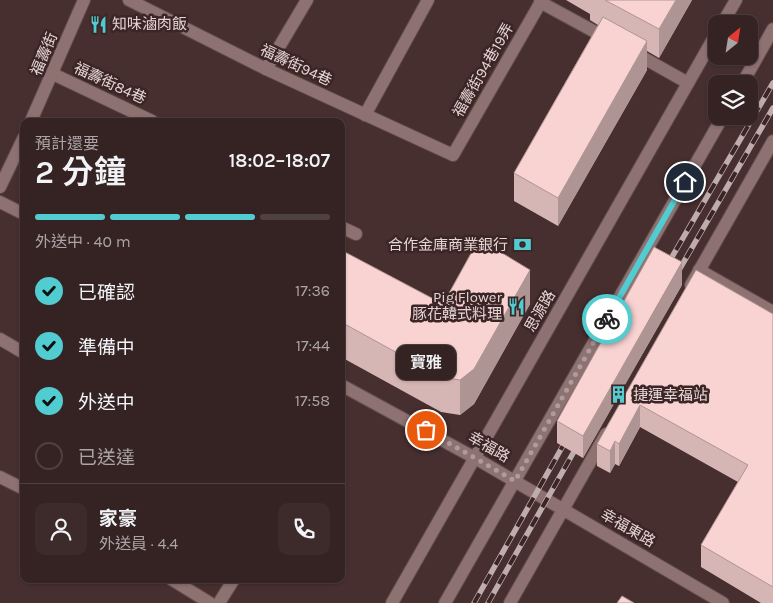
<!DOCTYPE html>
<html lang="zh-TW">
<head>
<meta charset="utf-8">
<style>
	:root { --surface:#352323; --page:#3d2b2b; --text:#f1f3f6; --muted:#aaa4a6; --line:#4f4041; --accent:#51ccd1 }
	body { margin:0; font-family:Karla,"Noto Sans TC",sans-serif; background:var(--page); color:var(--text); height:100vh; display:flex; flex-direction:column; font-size:19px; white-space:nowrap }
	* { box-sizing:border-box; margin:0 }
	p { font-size:16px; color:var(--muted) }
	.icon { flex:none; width:28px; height:28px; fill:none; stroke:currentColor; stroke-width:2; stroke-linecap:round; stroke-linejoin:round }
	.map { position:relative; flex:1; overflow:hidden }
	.side { position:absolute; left:20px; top:118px; width:325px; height:465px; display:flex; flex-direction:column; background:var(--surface); border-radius:10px; box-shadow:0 1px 4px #0004,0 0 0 1px var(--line) }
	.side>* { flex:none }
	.needle { width:32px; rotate:30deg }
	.buttons { position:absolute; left:708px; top:15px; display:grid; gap:10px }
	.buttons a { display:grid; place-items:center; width:50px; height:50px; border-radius:10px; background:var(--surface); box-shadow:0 1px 4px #0004,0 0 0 1px var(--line); font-size:25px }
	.pin { position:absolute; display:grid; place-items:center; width:42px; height:42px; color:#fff; margin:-21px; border:2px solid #fff; border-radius:50%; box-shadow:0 1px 5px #0007 }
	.courier { position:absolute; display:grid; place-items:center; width:50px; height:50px; margin:-25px; border:4px solid #51ccd1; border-radius:50%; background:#fff; color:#222; box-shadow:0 1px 6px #0007 }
	.bubble { position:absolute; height:35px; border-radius:10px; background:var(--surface); box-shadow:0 1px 4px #0004,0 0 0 1px var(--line); font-size:16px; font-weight:600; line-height:35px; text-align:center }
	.summary em { font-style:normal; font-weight:600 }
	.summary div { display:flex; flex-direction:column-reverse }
	.summary { display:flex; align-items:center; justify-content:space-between; height:85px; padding:0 15px }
	h1 { font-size:32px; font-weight:600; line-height:38px }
	.bar { display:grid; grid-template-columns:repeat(4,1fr); gap:8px 5px; align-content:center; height:60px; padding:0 15px }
	.bar i { height:6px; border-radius:4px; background:var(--line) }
	.bar .active { background:var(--accent) }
	.bar p { grid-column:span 4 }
	.line { display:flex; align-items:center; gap:12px; padding:0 15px; border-top:1px solid var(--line) }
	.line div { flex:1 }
	.round { display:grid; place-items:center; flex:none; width:52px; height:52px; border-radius:10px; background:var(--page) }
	ol { padding:0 15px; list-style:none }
	li { display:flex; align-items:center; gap:15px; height:55px }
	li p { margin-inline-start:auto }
	li .icon { padding:5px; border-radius:50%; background:var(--accent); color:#111; stroke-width:4 }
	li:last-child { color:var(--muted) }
	li i { width:28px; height:28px; border:2px solid var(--line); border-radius:50% }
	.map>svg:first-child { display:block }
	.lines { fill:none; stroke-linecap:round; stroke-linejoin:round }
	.lane-casing { stroke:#604b4c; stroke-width:14 }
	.street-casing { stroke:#604b4c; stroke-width:14 }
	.secondary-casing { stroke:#604b4c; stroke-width:14 }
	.lane { stroke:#8e7171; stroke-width:12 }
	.street { stroke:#8e7171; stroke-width:12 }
	.secondary { stroke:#8e7171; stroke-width:12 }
	.rail-casing { stroke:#bfadad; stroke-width:5.5 }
	.rail { stroke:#3c2525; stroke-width:4; stroke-dasharray:11; stroke-linecap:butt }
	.wall { fill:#d6b5b5 }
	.shaded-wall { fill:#ae9493 }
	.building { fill:#f9d3d2; stroke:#ae9493 }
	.done { stroke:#ae9b9b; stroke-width:5; stroke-dasharray:0 9 }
	.route { stroke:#51ccd1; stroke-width:6 }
	.labels { text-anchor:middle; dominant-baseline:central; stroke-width:5; stroke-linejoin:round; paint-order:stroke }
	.poi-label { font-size:15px; fill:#e5d5d5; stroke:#3c2525; text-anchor:start }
	.street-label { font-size:15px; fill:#e5d5d5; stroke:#3c2525 }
</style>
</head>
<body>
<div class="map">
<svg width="773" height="603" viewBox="0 0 773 603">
	<rect width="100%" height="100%" fill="#472f2f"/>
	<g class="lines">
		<defs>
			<g id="lane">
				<path d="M129,0L266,69L453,155L542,0"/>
				<path d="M540,2L608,39"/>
				<path d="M633,52L688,83"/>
				<path d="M266,69L307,0"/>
				<path d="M53,74L152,121"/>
				<path d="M365,115L428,0"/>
				<path d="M341,227L356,234"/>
				<path d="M0,339L24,353"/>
				<path d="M0,477L24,489"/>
				<path d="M171,579L210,603"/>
				<path d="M219,603L234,579"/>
			</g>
			<g id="street">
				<path d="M31,121L84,0"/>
				<path d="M0,187L24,137"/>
				<path d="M699,270L773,312"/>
			</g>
			<g id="secondary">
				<path d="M722,24L736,0"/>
				<path d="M742,84L773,29"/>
				<path d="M0,202L24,214"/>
				<path d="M691,285L773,141"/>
				<path d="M341,385L475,458L723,603"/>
				<path d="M392,603L716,34"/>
				<path d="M445,603L723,116"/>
				<path d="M510,603L606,434"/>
			</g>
		</defs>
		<!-- lane casing -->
		<use href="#lane" class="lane-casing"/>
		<!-- street casing -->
		<use href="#street" class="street-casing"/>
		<!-- secondary casing -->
		<use href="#secondary" class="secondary-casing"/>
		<!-- lane -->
		<use href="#lane" class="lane"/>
		<!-- street -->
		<use href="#street" class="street"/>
		<!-- secondary -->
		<use href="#secondary" class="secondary"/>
		<defs>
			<g id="rail">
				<path d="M665,269L773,83"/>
				<path d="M675,277L773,108"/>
				<path d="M474,603L569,435"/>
				<path d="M488,603L580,441"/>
			</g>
		</defs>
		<!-- rail casing -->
		<use href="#rail" class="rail-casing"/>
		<!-- rail -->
		<use href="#rail" class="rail"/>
	</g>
	<!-- wall -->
	<g class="wall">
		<path d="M566,0H692L659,58L647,51V70L558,226L514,201V173L598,25L590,20V14Z"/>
		<path d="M341,250L443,304H530L474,404L460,415L441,412L341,357Z"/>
		<path d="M696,270L773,314V603H761L701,567V545L738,482L640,427L619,466L615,464L610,473L597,466V444Z"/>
		<path d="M682,285L583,458L557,443V421Z"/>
	</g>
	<!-- shaded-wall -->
	<g class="shaded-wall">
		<path d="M676,0H692L659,58V29Z"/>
		<path d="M647,41V70L558,226V198Z"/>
		<path d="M682,262V285L583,458V436Z"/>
		<path d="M530,270V304L474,404L460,415V380Z"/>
		<path d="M640,405V427L619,466V444Z"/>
		<path d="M615,441V464L610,473V451Z"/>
	</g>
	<!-- building -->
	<g class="building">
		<path d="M605,0H676L659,29Z"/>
		<path d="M603,17L647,41L558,198L514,173Z"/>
		<path d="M479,239L530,270L474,369L460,380L441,377L341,322V250L443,304Z"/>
		<path d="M654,247L682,262L583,436L557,421Z"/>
		<path d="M696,270L773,314V587L701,545L748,465L640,405L619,444L615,441L610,451L597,444Z"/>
		<path d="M622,596L634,603H617Z"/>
	</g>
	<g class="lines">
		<!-- done -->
		<path class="done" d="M426,430L515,481L607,319"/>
		<!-- route -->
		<path class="route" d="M607,319L685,182"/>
	</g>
	<!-- icons -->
	<defs>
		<symbol id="restaurant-bare" viewBox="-9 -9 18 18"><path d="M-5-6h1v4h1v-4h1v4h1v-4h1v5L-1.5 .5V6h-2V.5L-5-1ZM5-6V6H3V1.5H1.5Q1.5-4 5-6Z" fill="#51ccd1" stroke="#3c2525" stroke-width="2.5" paint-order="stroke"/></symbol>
		<symbol id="bank-bare" viewBox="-9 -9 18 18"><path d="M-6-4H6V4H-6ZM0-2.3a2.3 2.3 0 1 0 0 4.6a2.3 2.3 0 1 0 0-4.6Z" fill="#51ccd1" stroke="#3c2525" stroke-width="2.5" paint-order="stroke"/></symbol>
		<symbol id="building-bare" viewBox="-9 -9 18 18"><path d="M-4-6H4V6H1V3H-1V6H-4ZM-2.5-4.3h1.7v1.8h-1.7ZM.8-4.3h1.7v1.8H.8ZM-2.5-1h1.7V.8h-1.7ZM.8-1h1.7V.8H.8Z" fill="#51ccd1" stroke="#3c2525" stroke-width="2.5" paint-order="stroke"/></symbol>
	</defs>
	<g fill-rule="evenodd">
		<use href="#restaurant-bare" x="86" y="12" width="25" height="25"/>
		<use href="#bank-bare" x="510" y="232" width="25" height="25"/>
		<use href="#restaurant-bare" x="504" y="294" width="25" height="25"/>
		<use href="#building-bare" x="606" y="382" width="25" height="25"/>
	</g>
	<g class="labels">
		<!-- poi labels -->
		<g class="poi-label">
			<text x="112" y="24">知味滷肉飯</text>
			<text x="508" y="245" text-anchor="end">合作金庫商業銀行</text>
			<text x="502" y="297" text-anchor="end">Pig Flower<tspan x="502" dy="17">豚花韓式料理</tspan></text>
			<text x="633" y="395">捷運幸福站</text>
		</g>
		<!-- street labels -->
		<g class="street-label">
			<text transform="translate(44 54) rotate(-67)">福壽街</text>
			<text transform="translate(296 65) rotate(25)">福壽街94巷</text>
			<text transform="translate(483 70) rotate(-60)">福壽街94巷19弄</text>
			<text transform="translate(110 83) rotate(25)">福壽街84巷</text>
			<text transform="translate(540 311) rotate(-60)">思源路</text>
			<text transform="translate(489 447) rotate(30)">幸福路</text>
			<text transform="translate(628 528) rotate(30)">幸福東路</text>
		</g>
	</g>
</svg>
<div class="buttons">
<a><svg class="needle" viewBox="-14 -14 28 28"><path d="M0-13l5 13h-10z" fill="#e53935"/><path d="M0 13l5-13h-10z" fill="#aaa4a6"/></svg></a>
<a><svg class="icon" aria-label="layers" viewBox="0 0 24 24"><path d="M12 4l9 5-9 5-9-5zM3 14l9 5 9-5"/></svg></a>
</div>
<div class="pin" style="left:426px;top:430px;background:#ea580c"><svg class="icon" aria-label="bag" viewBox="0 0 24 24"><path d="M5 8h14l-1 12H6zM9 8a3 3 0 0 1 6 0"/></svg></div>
<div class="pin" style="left:685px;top:182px;background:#1f2937"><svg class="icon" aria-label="home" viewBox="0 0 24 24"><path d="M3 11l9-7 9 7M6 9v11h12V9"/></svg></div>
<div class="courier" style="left:607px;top:319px"><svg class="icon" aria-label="bike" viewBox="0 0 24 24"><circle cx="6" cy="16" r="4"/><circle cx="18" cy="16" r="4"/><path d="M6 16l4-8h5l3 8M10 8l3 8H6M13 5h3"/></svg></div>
<div class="bubble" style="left:396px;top:345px;width:60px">寶雅</div>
<section class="side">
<div class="summary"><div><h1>2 分鐘</h1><p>預計還要</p></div><em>18:02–18:07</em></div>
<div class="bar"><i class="active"></i><i class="active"></i><i class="active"></i><i></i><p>外送中 · 40 m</p></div>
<ol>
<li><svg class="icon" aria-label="check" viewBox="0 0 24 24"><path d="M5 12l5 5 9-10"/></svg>已確認<p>17:36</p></li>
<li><svg class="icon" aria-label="check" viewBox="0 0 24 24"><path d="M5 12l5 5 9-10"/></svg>準備中<p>17:44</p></li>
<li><svg class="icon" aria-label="check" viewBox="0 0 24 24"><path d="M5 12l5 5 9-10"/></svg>外送中<p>17:58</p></li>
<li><i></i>已送達</li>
</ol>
<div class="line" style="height:90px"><a class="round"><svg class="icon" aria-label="person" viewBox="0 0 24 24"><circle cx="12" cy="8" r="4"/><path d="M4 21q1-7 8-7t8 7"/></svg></a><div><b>家豪</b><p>外送員 · 4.4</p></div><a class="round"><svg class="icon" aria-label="phone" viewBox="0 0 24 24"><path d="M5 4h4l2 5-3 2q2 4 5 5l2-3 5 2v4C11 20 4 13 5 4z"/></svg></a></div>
</section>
</div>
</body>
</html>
